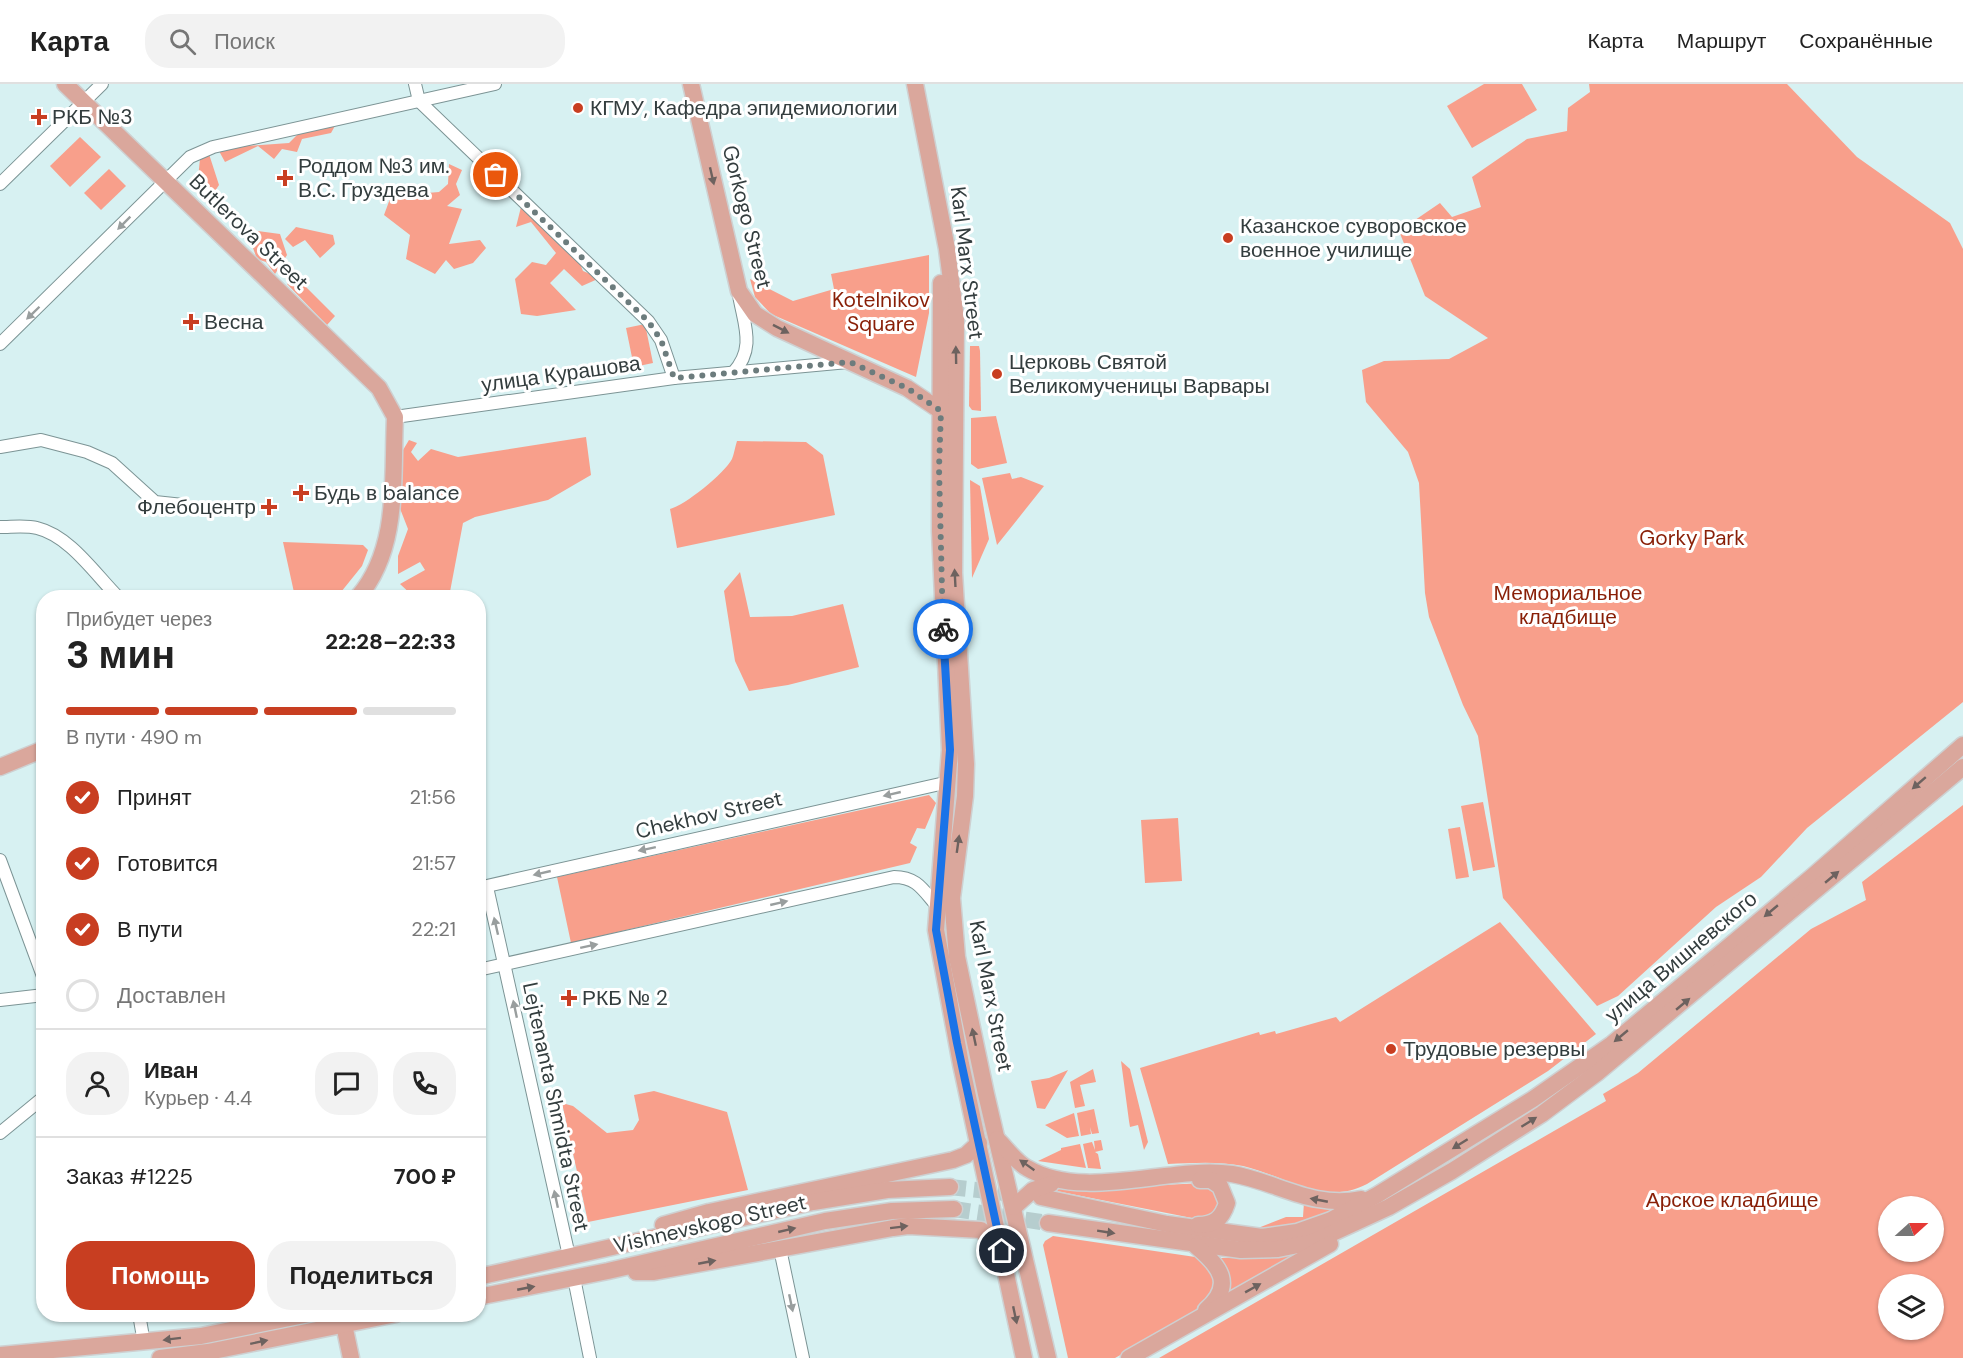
<!DOCTYPE html>
<html lang="ru">
<head>
<meta charset="utf-8">
<style>
	:root { --surface:#fff; --page:#f2f2f2; --text:#222; --muted:#767676; --line:#e0e0e0; --accent:#c83e21 }
	body { margin:0; font-family:"DM Sans",sans-serif; background:var(--page); color:var(--text); height:100vh; display:flex; flex-direction:column; font-size:22px; white-space:nowrap }
	* { box-sizing:border-box; margin:0 }
	p { font-size:20px; color:var(--muted) }
	.icon { flex:none; width:33px; height:33px; fill:none; stroke:currentColor; stroke-width:2; stroke-linecap:round; stroke-linejoin:round }
	.map { position:relative; flex:1; overflow:hidden }
	.panel { position:absolute; left:36px; top:506px; width:450px; height:732px; display:flex; flex-direction:column; background:var(--surface); border-radius:24px; box-shadow:0 2px 4px #0004 }
	.panel>* { flex:none }
	.needle { width:39px; rotate:69deg }
	.buttons { position:absolute; left:1878px; top:1112px; display:grid; gap:12px }
	.buttons a { display:grid; place-items:center; width:66px; height:66px; border-radius:50%; background:var(--surface); box-shadow:0 2px 4px #0004; font-size:30px }
	.pin { position:absolute; display:grid; place-items:center; width:51px; height:51px; color:#fff; margin:-26px; border:3px solid #fff; border-radius:50%; box-shadow:0 2px 6px #0007 }
	.courier { position:absolute; display:grid; place-items:center; width:60px; height:60px; margin:-30px; border:4px solid #1a73e8; border-radius:50%; background:#fff; color:#222; box-shadow:0 2px 8px #0007 }
	.overview em { font-style:normal; font-weight:800 }
	.overview div { display:flex; flex-direction:column-reverse }
	.overview { display:flex; align-items:center; justify-content:space-between; height:102px; padding:0 30px }
	h1 { font-size:39px; font-weight:800; line-height:45px }
	.bar { display:grid; grid-template-columns:repeat(4,1fr); gap:9px 6px; align-content:center; height:72px; padding:0 30px }
	.bar i { height:8px; border-radius:4px; background:var(--line) }
	.bar .selected { background:var(--accent) }
	.bar p { grid-column:span 4 }
	.line { display:flex; align-items:center; gap:15px; padding:0 30px; border-top:2px solid var(--line) }
	.line div { flex:1 }
	.round { display:grid; place-items:center; flex:none; width:63px; height:63px; border-radius:24px; background:var(--page) }
	ol { padding:0 30px; list-style:none }
	li { display:flex; align-items:center; gap:18px; height:66px }
	li p { margin-inline-start:auto }
	li .icon { padding:6px; border-radius:50%; background:var(--accent); color:#fff; stroke-width:4 }
	li:last-child { color:var(--muted) }
	li i { width:33px; height:33px; border:3px solid var(--line); border-radius:50% }
	.cta { display:flex; gap:12px; margin-top:auto; padding:12px 30px }
	.cta a { flex:1; height:69px; border-radius:24px; background:var(--accent); color:#fff; font-size:24px; font-weight:800; line-height:69px; text-align:center }
	.cta a+a { background:var(--page); color:var(--text) }
	header { display:flex; align-items:center; gap:36px; box-sizing:border-box; height:84px; padding:0 30px; background:var(--surface); border-bottom:2px solid var(--line) }
	header strong { font-size:28px }
	nav { display:flex; gap:33px; margin-inline-start:auto; font-size:21px }
	.search { width:420px; height:54px; background:var(--page); display:flex; align-items:center; gap:15px; box-sizing:border-box; padding:0 21px; border-radius:24px; color:var(--muted); font-size:22px }
	.map>svg:first-child { display:block }
	.green { fill:#f89f8b; fill-rule:evenodd }
	.lines { fill:none; stroke-linecap:round; stroke-linejoin:round }
	.major-tunnel { stroke:#b6cdce; stroke-width:16; stroke-dasharray:16 8; stroke-linecap:butt }
	.minor-casing { stroke:#7c9495; stroke-width:14 }
	.major-casing { stroke:#ced0d1; stroke-width:19 }
	.minor { stroke:#fff; stroke-width:12 }
	.major { stroke:#daa79c; stroke-width:16 }
	.oneway { fill:#6d625f }
	.oneway2 { fill:#999e9e }
	.done { stroke:#6c7c7d; stroke-width:6; stroke-dasharray:0 10.8 }
	.route { stroke:#1a73e8; stroke-width:8 }
	.poi-dot { fill:#c83e21; stroke:#fff; stroke-width:2 }
	.labels { text-anchor:middle; dominant-baseline:central; stroke-width:6; stroke-linejoin:round; paint-order:stroke }
	.poi-label { font-size:21px; fill:#333d3e; stroke:#fff; text-anchor:start }
	.street-label { font-size:21px; fill:#333d3e; stroke:#fff }
	.park-label { font-size:21px; fill:#891f07; stroke:#fff }
</style>
</head>
<body>
<header>
<strong>Карта</strong>
<div class="search"><svg class="icon" aria-label="search" viewBox="0 0 24 24"><circle cx="10" cy="10" r="6"/><path d="M15 15l6 6"/></svg>Поиск</div>
<nav><a>Карта</a><a>Маршрут</a><a>Сохранённые</a></nav>
</header>
<div class="map">
<svg width="1963" height="1274" viewBox="0 0 1963 1274">
	<rect width="100%" height="100%" fill="#d7f1f2"/>
	<!-- green -->
	<g class="green">
		<path d="M1484,0H1522L1537,26L1472,64L1447,22Z"/>
		<path d="M1589,0H1787L1857,73L1950,139L1963,165V618L1807,744L1761,793L1716,823L1618,912L1597,922L1503,814L1478,652L1463,621L1429,533L1425,509L1419,399L1408,368L1366,318L1362,286L1384,277L1449,275L1488,254L1425,212L1399,147L1440,119L1452,133L1481,123L1472,93L1527,55L1567,47L1568,24L1590,8Z"/>
		<path d="M336,40L331,49L302,55L297,68L282,65L274,75L258,62L225,78L219,67L233,63L289,59L301,47Z"/>
		<path d="M80,53L101,73L70,103L50,82Z"/>
		<path d="M209,70L219,101L213,110L225,125L222,134L197,104L200,75Z"/>
		<path d="M449,80L462,86L456,100L460,111L447,122L462,125L449,160L480,156L486,164L473,179L454,185L446,176L435,190L406,175L410,151L384,131L391,112L439,108L448,100Z"/>
		<path d="M109,85L126,102L101,126L84,109Z"/>
		<path d="M522,119L575,167L583,187L600,194L582,202L564,185L550,199L576,226L537,232L521,230L515,195L532,178L546,181L556,169L531,138L516,143Z"/>
		<path d="M296,143L333,151L335,160L320,174L305,156L293,163L285,155Z"/>
		<path d="M250,146L280,150L287,171L275,190L266,178L257,175L249,153Z"/>
		<path d="M929,171V229L916,293L771,230L755,213L750,195L793,217L834,205L831,190Z"/>
		<path d="M296,193L335,232L327,241L287,200Z"/>
		<path d="M645,240L653,279L634,283L626,244Z"/>
		<path d="M970,262H979L980,267L981,327L972,326L969,322Z"/>
		<path d="M996,332L1007,379L978,385L971,380V334Z"/>
		<path d="M586,353L591,391L548,416L475,433L463,439L449,513H414L400,500L425,486L420,478L398,490V472L408,445L392,404L402,395L403,366L409,356L417,359L411,368L418,377L431,365L458,373Z"/>
		<path d="M737,357L806,358L823,371L835,431L677,464L670,425C684,422 725,389 732,375C734,370 735,363 737,357Z"/>
		<path d="M1010,389L1012,395L1021,393L1044,402L997,461L982,394Z"/>
		<path d="M970,396L980,402L989,455L972,494Z"/>
		<path d="M283,458L363,461L368,466L362,482L337,513H295Z"/>
		<path d="M740,488L750,533L792,532L843,520L859,583L788,601L749,607L735,577L724,507Z"/>
		<path d="M929,711L936,719L925,745L917,744L910,759L917,763L910,779L571,859L557,793Z"/>
		<path d="M1483,718L1495,783L1473,787L1461,722Z"/>
		<path d="M1963,721V1274H1159L1606,1017L1603,1010L1638,989L1811,845L1866,816L1862,798ZM1888,1122H1934V1167H1888ZM1888,1200H1934V1245H1888Z"/>
		<path d="M1178,734L1182,797L1145,799L1141,736Z"/>
		<path d="M1460,743L1469,793L1456,795L1448,745Z"/>
		<path d="M1500,838L1596,950L1548,987L1367,1100C1323,1123 1286,1092 1243,1082C1218,1077 1193,1079 1168,1080L1140,984L1259,948L1260,951L1275,947L1276,950L1336,933L1340,938Z"/>
		<path d="M1121,977L1130,985L1148,1058L1144,1066L1138,1041L1130,1043L1129,1037Z"/>
		<path d="M1093,985L1096,998L1080,1001L1085,1022L1075,1024L1070,998Z"/>
		<path d="M1068,986L1045,1025L1037,1024L1031,997L1049,994Z"/>
		<path d="M654,1007L727,1028L748,1106L588,1138L562,1019L573,1022L607,1049L633,1046L639,1036L634,1011Z"/>
		<path d="M1094,1025L1099,1049L1092,1050L1090,1043L1091,1050L1081,1052L1077,1029Z"/>
		<path d="M1074,1029L1079,1052L1067,1054L1045,1041Z"/>
		<path d="M1101,1056L1103,1066L1095,1068L1098,1070L1101,1085L1088,1084L1083,1060L1092,1058L1095,1066L1094,1057Z"/>
		<path d="M1080,1060L1086,1084L1038,1077L1061,1066V1064Z"/>
		<path d="M1204,1099L1223,1115L1207,1137L1041,1104L1078,1105Z"/>
		<path d="M1304,1118L1342,1122L1293,1142L1253,1146L1286,1133H1303Z"/>
		<path d="M1053,1152L1202,1174L1217,1189L1208,1222L1115,1274H1068L1043,1161L1045,1157Z"/>
		<path d="M1308,1164L1217,1220V1174L1269,1173Z"/>
	</g>
	<g class="lines">
		<!-- major-tunnel -->
		<g class="major-tunnel">
			<path d="M950,1103L1023,1111"/>
			<path d="M954,1125L1048,1139"/>
		</g>
		<defs>
			<g id="minor">
				<path d="M415,0L419,17L648,237L661,256L674,294"/>
				<path d="M0,100L102,0"/>
				<path d="M0,260L190,73L213,63L495,0"/>
				<path d="M733,289C756,264 744,241 739,211"/>
				<path d="M395,333L674,294L848,278"/>
				<path d="M0,363L41,356L87,368L112,379L155,418L183,421"/>
				<path d="M0,443C12,443 26,441 37,444C70,452 95,490 118,513"/>
				<path d="M0,776L44,895"/>
				<path d="M487,803L569,1172"/>
				<path d="M478,804L949,698"/>
				<path d="M478,886L894,793C917,793 923,806 937,822"/>
				<path d="M0,916L44,911"/>
				<path d="M0,1049L44,1013"/>
				<path d="M780,1165L803,1274"/>
				<path d="M574,1194L590,1274"/>
				<path d="M139,1230L144,1259"/>
			</g>
			<g id="major">
				<path d="M65,0L379,304L395,333C392,393 400,465 358,513"/>
				<path d="M691,0L739,207L755,230L777,244L907,304L941,327L948,328"/>
				<path d="M915,0L947,165L956,235L954,489L966,680L965,712L952,814L957,873L986,1010L1048,1274"/>
				<path d="M941,199L940,447L950,666L936,846L961,980L1024,1274"/>
				<path d="M0,683L44,665"/>
				<path d="M997,1055C1006,1064 1016,1078 1027,1084C1085,1118 1170,1081 1232,1090C1278,1098 1312,1125 1361,1115"/>
				<path d="M1041,1113L1167,1140L1262,1153L1297,1148L1331,1136L1377,1111L1533,1015L1612,960L1813,792L1963,661"/>
				<path d="M1014,1123L1033,1106L1051,1100"/>
				<path d="M1048,1139L1241,1166L1278,1165L1313,1158L1389,1123L1452,1087L1542,1030L1597,989L1963,683"/>
				<path d="M663,1141L709,1128L953,1076L966,1071L979,1059"/>
				<path d="M1198,1141C1214,1141 1222,1135 1227,1119L1220,1102L1211,1096H1200"/>
				<path d="M1196,1162C1220,1182 1235,1201 1206,1226"/>
				<path d="M636,1188H654L893,1144L908,1142L981,1146L993,1159L998,1169"/>
				<path d="M478,1193L813,1118L887,1106L950,1103"/>
				<path d="M478,1213L608,1187L825,1137L892,1127L954,1125"/>
				<path d="M342,1231L351,1274"/>
				<path d="M0,1271L201,1252L309,1230"/>
				<path d="M160,1274L208,1268L396,1230"/>
				<path d="M1129,1274L1330,1160"/>
			</g>
		</defs>
		<!-- minor casing -->
		<use href="#minor" class="minor-casing"/>
		<!-- major casing -->
		<use href="#major" class="major-casing"/>
		<!-- minor -->
		<use href="#minor" class="minor"/>
		<!-- major -->
		<use href="#major" class="major"/>
	</g>
	<!-- one-way arrows -->
	<defs><path id="oneway-solid" d="M-6-.8H1V-3.2L6.5 0L1 3.2V.8H-6Z" transform="scale(1.5)"/></defs>
	<g class="oneway">
		<use href="#oneway-solid" transform="translate(712 92) rotate(77)"/>
		<use href="#oneway-solid" transform="translate(781 245) rotate(27)"/>
		<use href="#oneway-solid" transform="translate(956 271) rotate(-91)"/>
		<use href="#oneway-solid" transform="translate(955 494) rotate(-93)"/>
		<use href="#oneway-solid" transform="translate(1919 699) rotate(139)"/>
		<use href="#oneway-solid" transform="translate(958 760) rotate(-82)"/>
		<use href="#oneway-solid" transform="translate(1832 793) rotate(-40)"/>
		<use href="#oneway-solid" transform="translate(1771 827) rotate(140)"/>
		<use href="#oneway-solid" transform="translate(1683 920) rotate(-40)"/>
		<use href="#oneway-solid" transform="translate(1621 952) rotate(140)"/>
		<use href="#oneway-solid" transform="translate(974 953) rotate(-102)"/>
		<use href="#oneway-solid" transform="translate(1529 1038) rotate(-32)"/>
		<use href="#oneway-solid" transform="translate(1460 1060) rotate(148)"/>
		<use href="#oneway-solid" transform="translate(1027 1081) rotate(-145)"/>
		<use href="#oneway-solid" transform="translate(1319 1116) rotate(-169)"/>
		<use href="#oneway-solid" transform="translate(899 1143) rotate(-7)"/>
		<use href="#oneway-solid" transform="translate(787 1146) rotate(-13)"/>
		<use href="#oneway-solid" transform="translate(1106 1148) rotate(9)"/>
		<use href="#oneway-solid" transform="translate(707 1178) rotate(-11)"/>
		<use href="#oneway-solid" transform="translate(526 1204) rotate(-11)"/>
		<use href="#oneway-solid" transform="translate(1253 1204) rotate(-29)"/>
		<use href="#oneway-solid" transform="translate(1015 1231) rotate(78)"/>
		<use href="#oneway-solid" transform="translate(172 1255) rotate(173)"/>
		<use href="#oneway-solid" transform="translate(259 1258) rotate(-12)"/>
	</g>
	<g class="oneway2">
		<use href="#oneway-solid" transform="translate(124 139) rotate(135)"/>
		<use href="#oneway-solid" transform="translate(33 229) rotate(136)"/>
		<use href="#oneway-solid" transform="translate(892 710) rotate(167)"/>
		<use href="#oneway-solid" transform="translate(647 765) rotate(168)"/>
		<use href="#oneway-solid" transform="translate(542 789) rotate(167)"/>
		<use href="#oneway-solid" transform="translate(779 819) rotate(-13)"/>
		<use href="#oneway-solid" transform="translate(496 842) rotate(-103)"/>
		<use href="#oneway-solid" transform="translate(589 862) rotate(-12)"/>
		<use href="#oneway-solid" transform="translate(515 925) rotate(-102)"/>
		<use href="#oneway-solid" transform="translate(556 1115) rotate(-102)"/>
		<use href="#oneway-solid" transform="translate(791 1219) rotate(78)"/>
	</g>
	<g class="lines">
		<!-- done -->
		<path class="done" d="M496,91L648,237L661,256L674,294L850,278L907,304L941,327L939,384L943,545"/>
		<!-- route -->
		<path class="route" d="M943,545L950,666L936,846L957,959L1002,1167"/>
	</g>
	<!-- markers -->
	<g class="poi-dot">
		<circle cx="578" cy="24" r="6"/>
		<path d="M36 24h6v6h6v6h-6v6h-6v-6h-6v-6h6z"/>
		<path d="M282 85h6v6h6v6h-6v6h-6v-6h-6v-6h6z"/>
		<circle cx="1228" cy="154" r="6"/>
		<path d="M188 229h6v6h6v6h-6v6h-6v-6h-6v-6h6z"/>
		<circle cx="997" cy="290" r="6"/>
		<path d="M298 400h6v6h6v6h-6v6h-6v-6h-6v-6h6z"/>
		<path d="M266 414h6v6h6v6h-6v6h-6v-6h-6v-6h6z"/>
		<path d="M566 905h6v6h6v6h-6v6h-6v-6h-6v-6h6z"/>
		<circle cx="1391" cy="965" r="6"/>
	</g>
	<g class="labels">
		<!-- poi labels -->
		<g class="poi-label">
			<text x="590" y="24">КГМУ, Кафедра эпидемиологии</text>
			<text x="52" y="33">РКБ №3</text>
			<text x="298" y="82">Роддом №3 им.<tspan x="298" dy="24">В.С. Груздева</tspan></text>
			<text x="1240" y="142">Казанское суворовское<tspan x="1240" dy="24">военное училище</tspan></text>
			<text x="204" y="238">Весна</text>
			<text x="1009" y="278">Церковь Святой<tspan x="1009" dy="24">Великомученицы Варвары</tspan></text>
			<text x="314" y="409">Будь в balance</text>
			<text x="256" y="423" text-anchor="end">Флебоцентр</text>
			<text x="582" y="914">РКБ № 2</text>
			<text x="1403" y="965">Трудовые резервы</text>
		</g>
		<!-- street labels -->
		<g class="street-label">
			<text transform="translate(747 133) rotate(76)">Gorkogo Street</text>
			<text transform="translate(249 148) rotate(44)">Butlerova Street</text>
			<text transform="translate(967 179) rotate(83)">Karl Marx Street</text>
			<text transform="translate(561 290) rotate(-8)">улица Курашова</text>
			<text transform="translate(709 731) rotate(-13)">Chekhov Street</text>
			<text transform="translate(1681 873) rotate(-40)">улица Вишневского</text>
			<text transform="translate(991 912) rotate(79)">Karl Marx Street</text>
			<text transform="translate(556 1023) rotate(78)">Lejtenanta Shmidta Street</text>
			<text transform="translate(710 1140) rotate(-13)">Vishnevskogo Street</text>
		</g>
		<!-- park labels -->
		<g class="park-label">
			<text x="881" y="216">Kotelnikov<tspan x="881" dy="24">Square</tspan></text>
			<text x="1692" y="454">Gorky Park</text>
			<text x="1568" y="509">Мемориальное<tspan x="1568" dy="24">кладбище</tspan></text>
			<text x="1732" y="1116">Арское кладбище</text>
		</g>
	</g>
</svg>
<div class="buttons">
<a><svg class="needle" viewBox="-14 -14 28 28"><path d="M0-13l5 13h-10z" fill="#e53935"/><path d="M0 13l5-13h-10z" fill="#767676"/></svg></a>
<a><svg class="icon" aria-label="layers" viewBox="0 0 24 24"><path d="M12 4l9 5-9 5-9-5zM3 14l9 5 9-5"/></svg></a>
</div>
<div class="pin" style="left:496px;top:91px;background:#ea580c"><svg class="icon" aria-label="bag" viewBox="0 0 24 24"><path d="M5 8h14l-1 12H6zM9 8a3 3 0 0 1 6 0"/></svg></div>
<div class="pin" style="left:1002px;top:1167px;background:#1f2937"><svg class="icon" aria-label="home" viewBox="0 0 24 24"><path d="M3 11l9-7 9 7M6 9v11h12V9"/></svg></div>
<div class="courier" style="left:943px;top:545px"><svg class="icon" aria-label="bike" viewBox="0 0 24 24"><circle cx="6" cy="16" r="4"/><circle cx="18" cy="16" r="4"/><path d="M6 16l4-8h5l3 8M10 8l3 8H6M13 5h3"/></svg></div>
<section class="panel">
<div class="overview"><div><h1>3 мин</h1><p>Прибудет через</p></div><em>22:28–22:33</em></div>
<div class="bar"><i class="selected"></i><i class="selected"></i><i class="selected"></i><i></i><p>В пути · 490 m</p></div>
<ol>
<li><svg class="icon" aria-label="check" viewBox="0 0 24 24"><path d="M5 12l5 5 9-10"/></svg>Принят<p>21:56</p></li>
<li><svg class="icon" aria-label="check" viewBox="0 0 24 24"><path d="M5 12l5 5 9-10"/></svg>Готовится<p>21:57</p></li>
<li><svg class="icon" aria-label="check" viewBox="0 0 24 24"><path d="M5 12l5 5 9-10"/></svg>В пути<p>22:21</p></li>
<li><i></i>Доставлен</li>
</ol>
<div class="line" style="height:108px"><a class="round"><svg class="icon" aria-label="person" viewBox="0 0 24 24"><circle cx="12" cy="8" r="4"/><path d="M4 21q1-7 8-7t8 7"/></svg></a><div><b>Иван</b><p>Курьер · 4.4</p></div><a class="round"><svg class="icon" aria-label="chat" viewBox="0 0 24 24"><path d="M4 5h16v11H9l-5 4z"/></svg></a><a class="round"><svg class="icon" aria-label="phone" viewBox="0 0 24 24"><path d="M5 4h4l2 5-3 2q2 4 5 5l2-3 5 2v4C11 20 4 13 5 4z"/></svg></a></div>
<div class="line" style="height:78px"><div>Заказ #1225</div><b>700 ₽</b></div>
<div class="cta"><a>Помощь</a><a>Поделиться</a></div>
</section>
</div>
</body>
</html>
